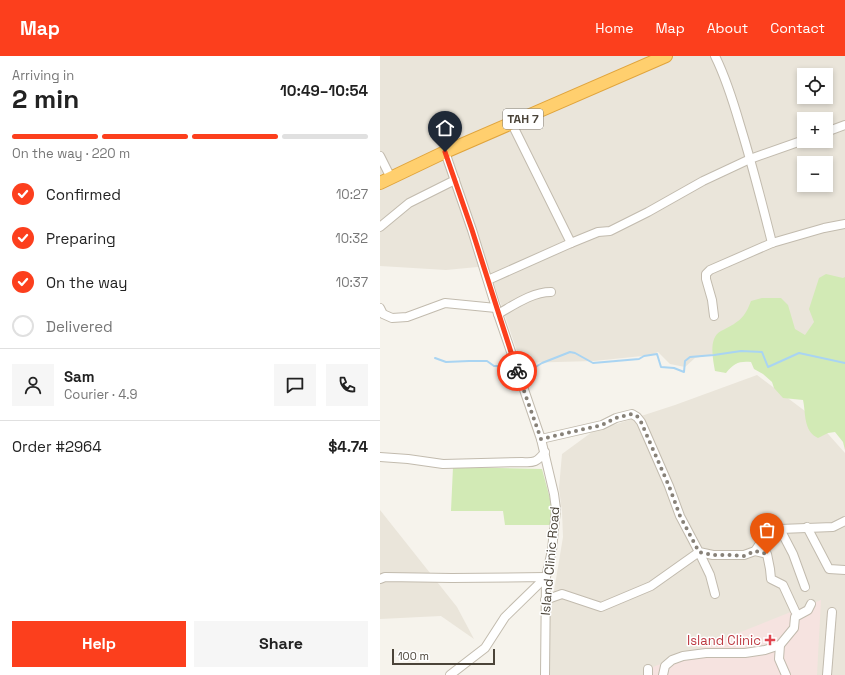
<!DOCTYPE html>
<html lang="en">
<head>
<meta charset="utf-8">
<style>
	:root { --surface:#fff; --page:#f6f6f6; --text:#222; --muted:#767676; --line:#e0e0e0; --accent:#fc3f1d }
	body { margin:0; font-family:"Space Grotesk",sans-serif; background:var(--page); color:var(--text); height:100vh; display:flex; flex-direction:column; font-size:15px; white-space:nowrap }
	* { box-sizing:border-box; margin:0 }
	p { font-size:13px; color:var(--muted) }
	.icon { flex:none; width:22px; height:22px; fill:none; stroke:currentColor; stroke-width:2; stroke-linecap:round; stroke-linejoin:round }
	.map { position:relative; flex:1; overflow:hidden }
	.sheet { display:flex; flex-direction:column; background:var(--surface); width:380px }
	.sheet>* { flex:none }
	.fabs { position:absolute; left:417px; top:12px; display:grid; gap:8px }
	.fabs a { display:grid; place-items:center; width:36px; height:36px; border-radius:0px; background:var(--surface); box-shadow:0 2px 6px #0003; font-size:20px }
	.scale { position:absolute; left:12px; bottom:10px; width:103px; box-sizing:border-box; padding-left:4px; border:2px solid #4b4439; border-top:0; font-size:11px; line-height:14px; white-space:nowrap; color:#4b4439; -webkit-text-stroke:3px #fff; paint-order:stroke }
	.pin { position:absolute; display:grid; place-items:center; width:34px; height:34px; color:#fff; margin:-41px -17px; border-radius:50% 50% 50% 0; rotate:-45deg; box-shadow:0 0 4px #0007 }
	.pin .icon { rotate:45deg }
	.courier { position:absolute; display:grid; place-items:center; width:40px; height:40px; margin:-20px; border:3px solid #fc3f1d; border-radius:50%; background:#fff; color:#222; box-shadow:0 1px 5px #0007 }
	.head em { font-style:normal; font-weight:700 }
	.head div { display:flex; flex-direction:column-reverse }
	.head { display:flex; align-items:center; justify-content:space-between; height:68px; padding:0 12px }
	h1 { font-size:26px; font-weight:700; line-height:30px }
	.bar { display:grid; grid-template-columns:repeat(4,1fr); gap:6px 4px; align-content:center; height:48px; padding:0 12px }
	.bar i { height:5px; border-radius:3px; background:var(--line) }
	.bar .on { background:var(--accent) }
	.bar p { grid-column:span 4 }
	.line { display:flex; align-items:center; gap:10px; padding:0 12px; border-top:1px solid var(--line) }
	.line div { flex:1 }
	.round { display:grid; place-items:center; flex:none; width:42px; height:42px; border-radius:0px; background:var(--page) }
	ol { padding:0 12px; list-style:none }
	li { display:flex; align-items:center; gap:12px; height:44px }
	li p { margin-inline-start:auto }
	li .icon { padding:4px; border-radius:50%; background:var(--accent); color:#fff; stroke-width:4 }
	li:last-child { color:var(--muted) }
	li i { width:22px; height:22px; border:2px solid var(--line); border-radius:50% }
	.button { display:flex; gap:8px; margin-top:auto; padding:8px 12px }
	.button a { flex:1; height:46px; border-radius:0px; background:var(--accent); color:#fff; font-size:16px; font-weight:700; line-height:46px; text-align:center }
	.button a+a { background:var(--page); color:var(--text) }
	header { display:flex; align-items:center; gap:24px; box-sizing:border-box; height:56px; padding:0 20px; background:var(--accent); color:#fff }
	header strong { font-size:19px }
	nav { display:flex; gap:22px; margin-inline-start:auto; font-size:14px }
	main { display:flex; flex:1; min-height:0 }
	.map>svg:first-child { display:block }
	.residential { fill:#eae5da; fill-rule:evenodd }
	.medical { fill:#f6e3e0 }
	.green { fill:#d2eab5 }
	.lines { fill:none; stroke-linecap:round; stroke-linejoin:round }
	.stream { stroke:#a9d4f2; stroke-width:2 }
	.minor-casing { stroke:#c2bbae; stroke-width:10 }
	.highway-casing { stroke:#e0a43c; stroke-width:14 }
	.minor { stroke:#fff; stroke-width:8 }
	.highway { stroke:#ffcf6e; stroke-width:12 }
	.done { stroke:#878178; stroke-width:4; stroke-dasharray:0 7.2 }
	.route { stroke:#fc3f1d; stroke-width:5 }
	.health-dot { fill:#e0444e; stroke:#fff; stroke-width:1.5 }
	.labels { text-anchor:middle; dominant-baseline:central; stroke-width:3; stroke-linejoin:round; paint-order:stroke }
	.shield { fill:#fff; stroke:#817c74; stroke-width:1 }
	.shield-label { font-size:12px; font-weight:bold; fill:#4b4439 }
	.street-label { font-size:13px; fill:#4b4439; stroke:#fff }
	.health-label { font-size:13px; fill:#be3a42; stroke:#fff; text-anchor:end }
</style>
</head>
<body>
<header>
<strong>Map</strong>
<nav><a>Home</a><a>Map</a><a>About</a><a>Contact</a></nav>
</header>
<main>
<section class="sheet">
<div class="head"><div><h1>2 min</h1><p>Arriving in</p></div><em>10:49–10:54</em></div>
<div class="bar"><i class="on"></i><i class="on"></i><i class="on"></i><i></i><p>On the way · 220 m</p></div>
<ol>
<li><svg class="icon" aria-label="check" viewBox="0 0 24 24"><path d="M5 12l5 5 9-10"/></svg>Confirmed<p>10:27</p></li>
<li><svg class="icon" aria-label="check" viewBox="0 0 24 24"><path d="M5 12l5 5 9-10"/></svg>Preparing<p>10:32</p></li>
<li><svg class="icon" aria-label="check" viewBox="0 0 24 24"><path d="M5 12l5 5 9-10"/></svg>On the way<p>10:37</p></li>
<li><i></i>Delivered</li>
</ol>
<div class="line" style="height:72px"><a class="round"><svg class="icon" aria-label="person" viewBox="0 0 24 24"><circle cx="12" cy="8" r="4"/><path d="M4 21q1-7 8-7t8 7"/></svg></a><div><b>Sam</b><p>Courier · 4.9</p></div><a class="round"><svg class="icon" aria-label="chat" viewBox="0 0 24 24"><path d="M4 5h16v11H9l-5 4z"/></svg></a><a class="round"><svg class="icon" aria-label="phone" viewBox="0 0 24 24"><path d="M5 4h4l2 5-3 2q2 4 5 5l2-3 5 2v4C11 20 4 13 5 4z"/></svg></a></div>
<div class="line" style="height:52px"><div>Order #2964</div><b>$4.74</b></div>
<div class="button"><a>Help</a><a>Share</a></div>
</section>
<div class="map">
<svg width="465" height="619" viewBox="0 0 465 619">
	<rect width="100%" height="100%" fill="#f6f3ec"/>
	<!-- residential -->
	<g class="residential">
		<path d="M0,0H465V304L340,297L315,302L305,311L290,308L278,296L272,299L214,305L141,307L108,210L66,214L0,210ZM424,19H446V41H424ZM424,63H446V85H424ZM424,107H446V129H424Z"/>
		<path d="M377,319L433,361L465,397V619H162L163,601L183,481L182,456L179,432L182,398L212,376L295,349Z"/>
		<path d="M0,454L77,551L94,583L61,560L0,563Z"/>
	</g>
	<!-- medical -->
	<path class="medical" d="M441,544L437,619H268V613Z"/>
	<!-- green -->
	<g class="green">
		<path d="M446,218L463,222L465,221V394L463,386L455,376L448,377L438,382C423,375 426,357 423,344L403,342L394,332L392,326L383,318L374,313L371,306C359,305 354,307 346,317L335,315C333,303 328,282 341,275C349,271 359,266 364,259C367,255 369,250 371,245L382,242H401L408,249L415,273L425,279L434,266L429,253L439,222Z"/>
		<path d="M73,411L162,413L173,454L172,469H125L123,455H71Z"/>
	</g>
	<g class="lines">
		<!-- stream -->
		<g class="stream">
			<path d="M55,302L66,306L89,305H107L114,310H126"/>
			<path d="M142,315L154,312L162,307L190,296L195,297L213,307L259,303L264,300L277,298L281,311L294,312L304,316L305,305L310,301L334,299L361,295L382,296L388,311L419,297L465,307"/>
		</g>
		<defs>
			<g id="minor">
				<path d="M335,0C346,22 353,45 360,69C372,108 382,147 392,187"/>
				<path d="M132,68L191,187L218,176L230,175L268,156L323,125L370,103L424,84"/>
				<path d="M446,76L465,69"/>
				<path d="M65,96L92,174L118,258L161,383L174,438L176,453L172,494L166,521L165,619"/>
				<path d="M0,100L11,122"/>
				<path d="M0,171L29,147L75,124"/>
				<path d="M108,224L191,187"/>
				<path d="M0,252L3,258L12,262L27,261L65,247L116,252"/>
				<path d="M118,258C134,249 152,236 171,236"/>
				<path d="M334,260L332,244L326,223V218L330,214L392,187L444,172L465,168"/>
				<path d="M161,383L222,369L236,362L252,358L257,361L261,366L289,430L300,460L319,496L333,499H364L375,495L383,483L400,473L453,471L465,465"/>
				<path d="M0,401L28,403L63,408L142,406C154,407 157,406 165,396"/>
				<path d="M427,471L449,513L465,514"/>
				<path d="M400,473L413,498L425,531"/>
				<path d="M375,495L387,498L390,513L391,523L403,529L415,555"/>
				<path d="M0,523L5,521L72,522L166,521L125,561L105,592L70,619"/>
				<path d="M165,544L182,538L221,551L271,530L319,496L330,519L335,538"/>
				<path d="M400,589L399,603L406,619"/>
				<path d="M268,619V613"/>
				<path d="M283,619L285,610L292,604L303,600L326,597H365L385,594L400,589L414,572L415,561L428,554L431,548"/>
				<path d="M447,619L452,556"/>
			</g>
			<path id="highway" d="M0,127L65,96L286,0"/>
		</defs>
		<!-- minor casing -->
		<use href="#minor" class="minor-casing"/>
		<!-- highway casing -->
		<use href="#highway" class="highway-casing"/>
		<!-- minor -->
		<use href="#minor" class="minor"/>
		<!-- highway -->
		<use href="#highway" class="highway"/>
	</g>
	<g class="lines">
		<!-- done -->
		<path class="done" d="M137,315L161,383L222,369L236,362L252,358L257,360L261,366L289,430L300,460L319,496L333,499H352L364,500L375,495L387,498"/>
		<!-- route -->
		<path class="route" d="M65,96L92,174L137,315"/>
	</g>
	<!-- markers -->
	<path class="health-dot" d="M388 578h4v4h4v4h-4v4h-4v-4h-4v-4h4z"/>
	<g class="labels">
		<!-- shield labels -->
		<rect class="shield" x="123" y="53" width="40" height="20" rx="3"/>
		<g class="shield-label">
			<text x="143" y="63">TAH 7</text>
		</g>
		<!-- street labels -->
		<g class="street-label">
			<text transform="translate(170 505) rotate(-85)">Island Clinic Road</text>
		</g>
		<!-- health labels -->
		<g class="health-label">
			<text x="381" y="584">Island Clinic</text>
		</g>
	</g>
</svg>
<div class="fabs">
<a><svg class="icon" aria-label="locate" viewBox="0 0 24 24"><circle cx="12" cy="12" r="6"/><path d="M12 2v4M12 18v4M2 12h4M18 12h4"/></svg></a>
<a>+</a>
<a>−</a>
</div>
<div class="scale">100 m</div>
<div class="pin" style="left:387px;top:498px;background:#ea580c"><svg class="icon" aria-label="bag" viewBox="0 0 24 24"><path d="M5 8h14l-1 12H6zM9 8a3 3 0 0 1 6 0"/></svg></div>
<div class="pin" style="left:65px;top:96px;background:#1f2937"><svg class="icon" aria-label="home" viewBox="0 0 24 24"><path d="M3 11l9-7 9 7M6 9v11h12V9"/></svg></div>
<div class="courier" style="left:137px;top:315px"><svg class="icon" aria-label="bike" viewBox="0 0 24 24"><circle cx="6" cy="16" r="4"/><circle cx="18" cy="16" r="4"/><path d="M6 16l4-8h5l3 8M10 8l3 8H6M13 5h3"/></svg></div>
</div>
</main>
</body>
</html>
